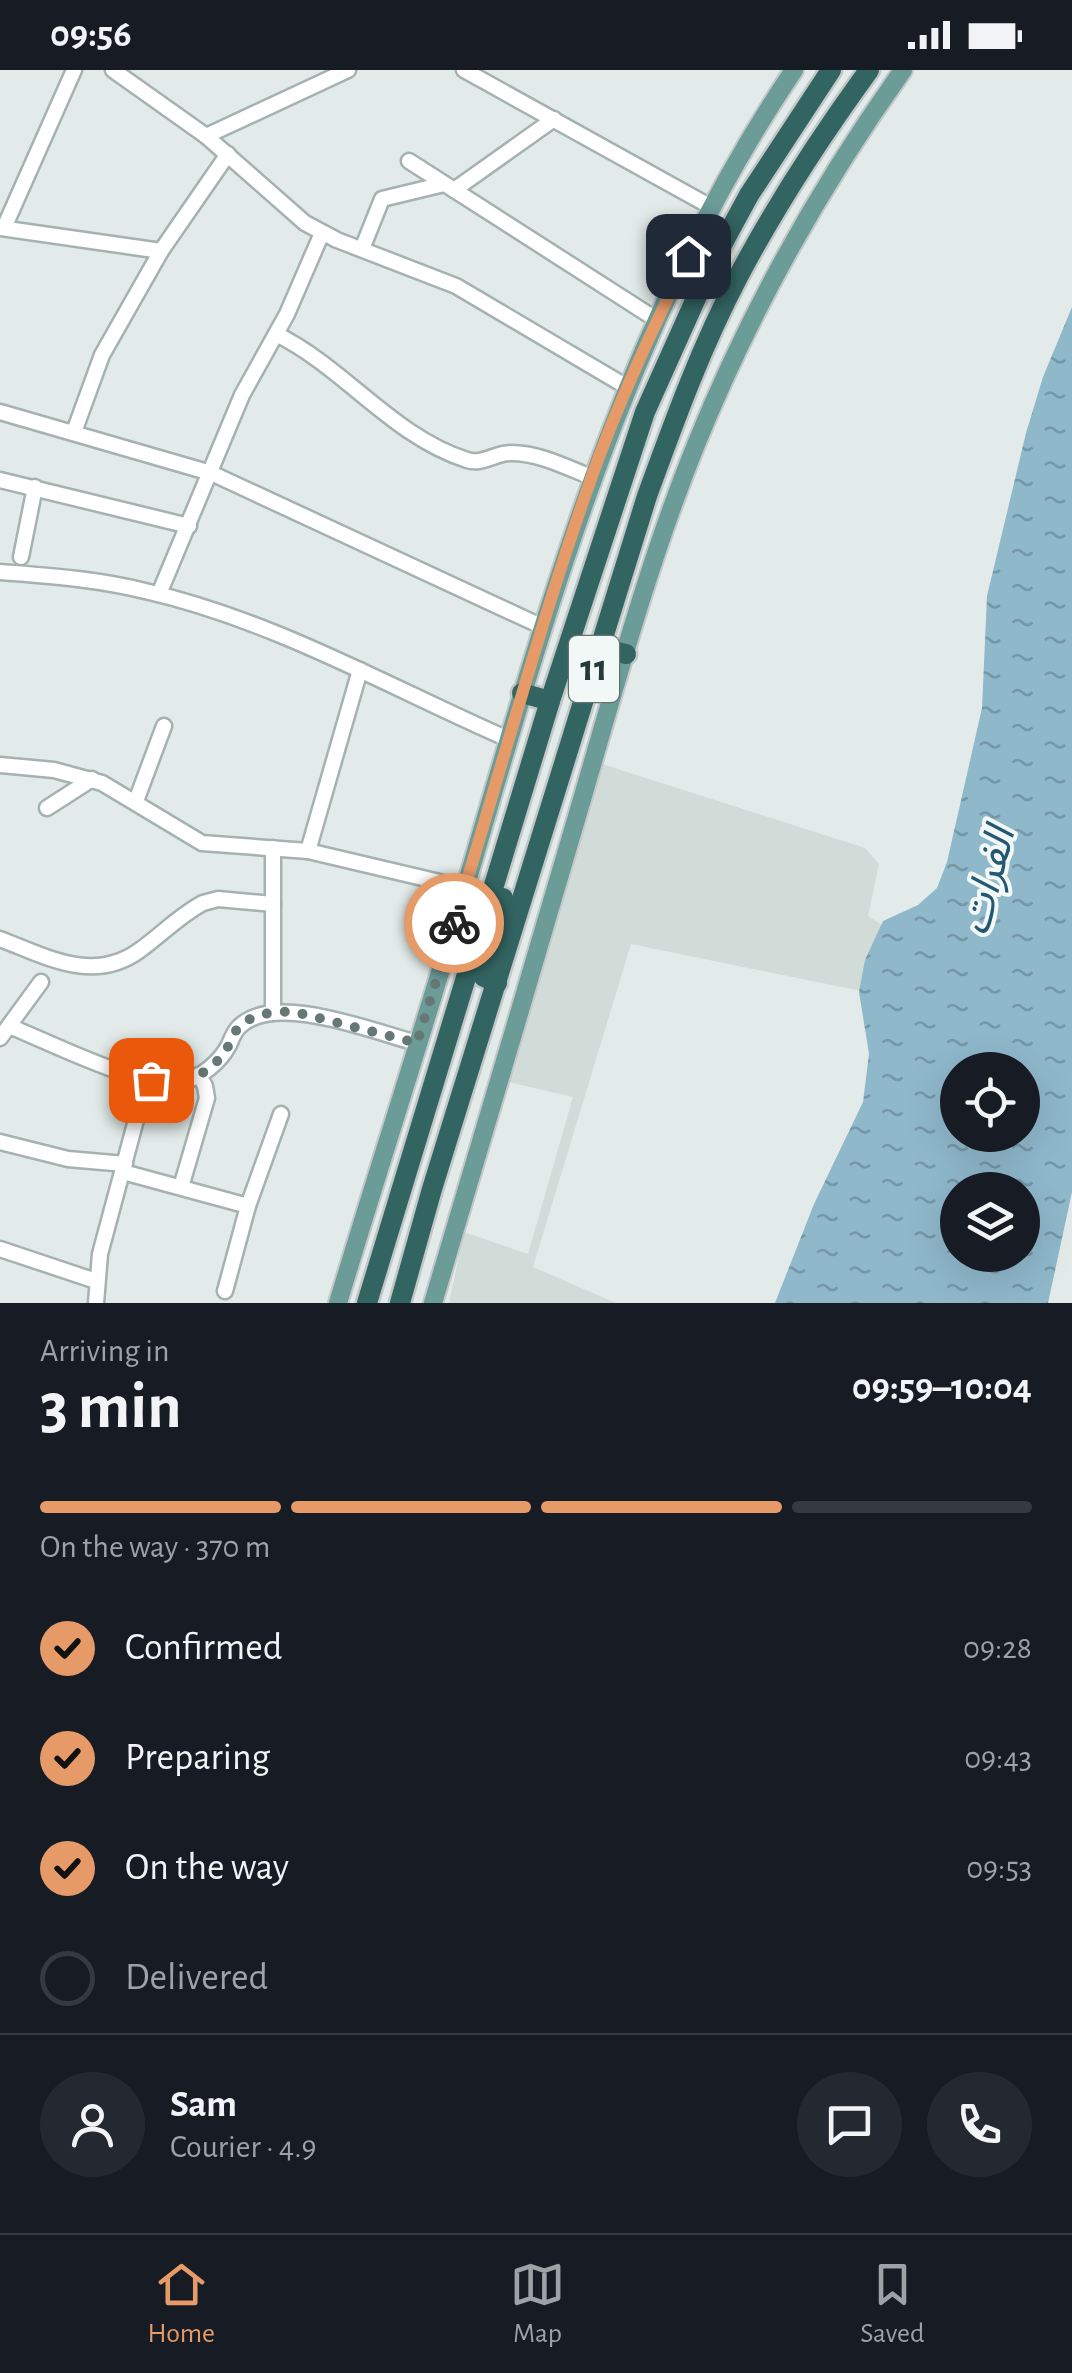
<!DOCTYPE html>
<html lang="en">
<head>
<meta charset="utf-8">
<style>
	:root { --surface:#171b24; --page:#242831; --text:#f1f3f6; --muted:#9ea1a6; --line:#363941; --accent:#e59a67 }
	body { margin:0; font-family:"Alegreya Sans","Noto Sans Arabic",sans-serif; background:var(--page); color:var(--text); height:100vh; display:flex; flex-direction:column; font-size:38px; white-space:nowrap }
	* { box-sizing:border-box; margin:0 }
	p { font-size:32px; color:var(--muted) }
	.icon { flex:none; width:55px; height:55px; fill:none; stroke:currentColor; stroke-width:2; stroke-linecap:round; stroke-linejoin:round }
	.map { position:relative; height:1233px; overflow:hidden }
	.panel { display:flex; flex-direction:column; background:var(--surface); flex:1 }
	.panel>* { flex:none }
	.buttons { position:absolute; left:940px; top:982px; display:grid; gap:20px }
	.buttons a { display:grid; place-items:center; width:100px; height:100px; border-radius:50%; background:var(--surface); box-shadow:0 10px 40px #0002; font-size:50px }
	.pin { position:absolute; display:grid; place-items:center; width:85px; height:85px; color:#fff; margin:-42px; border-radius:20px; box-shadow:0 5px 15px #0006 }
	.courier { position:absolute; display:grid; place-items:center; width:100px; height:100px; margin:-50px; border:8px solid #e59a67; border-radius:50%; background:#fff; color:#222; box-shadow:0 2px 12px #0007 }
	.overview em { font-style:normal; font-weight:600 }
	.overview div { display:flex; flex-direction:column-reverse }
	.overview { display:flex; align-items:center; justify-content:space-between; height:170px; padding:0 40px }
	h1 { font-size:65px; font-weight:600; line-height:75px }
	.bar { display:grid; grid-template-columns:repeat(4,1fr); gap:15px 10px; align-content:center; height:120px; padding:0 40px }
	.bar i { height:12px; border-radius:8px; background:var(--line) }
	.bar .active { background:var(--accent) }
	.bar p { grid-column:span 4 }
	.line { display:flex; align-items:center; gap:25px; padding:0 40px; border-top:2px solid var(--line) }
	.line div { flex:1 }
	.round { display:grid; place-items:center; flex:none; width:105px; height:105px; border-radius:52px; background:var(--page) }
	ol { padding:0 40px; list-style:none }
	li { display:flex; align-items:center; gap:30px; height:110px }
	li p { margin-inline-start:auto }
	li .icon { padding:10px; border-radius:50%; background:var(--accent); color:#111; stroke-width:4 }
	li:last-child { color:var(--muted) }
	li i { width:55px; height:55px; border:5px solid var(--line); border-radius:50% }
	.status { display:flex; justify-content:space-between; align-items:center; height:70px; padding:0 50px; background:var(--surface); direction:ltr }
	.status svg { height:28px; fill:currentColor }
	.dock { display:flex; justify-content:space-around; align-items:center; height:140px; border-top:2px solid var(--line); background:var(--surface); font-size:28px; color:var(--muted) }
	.dock a { display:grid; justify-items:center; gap:5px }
	.dock .active { color:var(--accent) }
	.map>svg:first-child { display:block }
	.built { fill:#d1dbd8 }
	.water { fill:url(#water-ripples); fill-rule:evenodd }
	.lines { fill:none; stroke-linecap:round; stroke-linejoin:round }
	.minor-casing { stroke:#a5b2b0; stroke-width:19 }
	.major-casing { stroke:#c2c8c7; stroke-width:22 }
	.highway-casing { stroke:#c2c8c7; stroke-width:25 }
	.minor { stroke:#fff; stroke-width:14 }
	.major { stroke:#6b9c98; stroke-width:18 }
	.highway { stroke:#326462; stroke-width:20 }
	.done { stroke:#667876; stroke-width:10; stroke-dasharray:0 18 }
	.route { stroke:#e59a67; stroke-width:12 }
	.labels { text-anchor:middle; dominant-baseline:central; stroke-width:8; stroke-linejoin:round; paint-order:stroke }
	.shield { fill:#f2f8f6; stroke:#627371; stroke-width:2.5 }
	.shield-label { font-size:38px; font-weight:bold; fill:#243a38 }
	.water-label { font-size:42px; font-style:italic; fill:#245771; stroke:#f2f8f6 }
</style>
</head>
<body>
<div class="status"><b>09:56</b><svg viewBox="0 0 49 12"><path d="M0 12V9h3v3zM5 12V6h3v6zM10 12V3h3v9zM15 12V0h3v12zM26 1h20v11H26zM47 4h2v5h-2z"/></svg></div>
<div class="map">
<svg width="1072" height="1233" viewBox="0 0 1072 1233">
	<defs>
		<pattern id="water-ripples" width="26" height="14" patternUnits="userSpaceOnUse" patternTransform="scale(2.5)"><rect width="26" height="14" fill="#8fb8cb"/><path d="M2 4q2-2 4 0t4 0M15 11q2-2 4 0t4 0" fill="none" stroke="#7597a6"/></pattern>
	</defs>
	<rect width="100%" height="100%" fill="#e2ebe9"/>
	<!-- built -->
	<path class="built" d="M602,694L865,778L879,794L868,846L890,860L861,921L631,874L533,1197L616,1233H449L464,1162L528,1184L573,1027L504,1011Z"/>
	<!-- water -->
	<path class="water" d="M1072,237V1122L1048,1233H775L814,1134L863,1032L869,984L859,922L865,890L883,851L918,835L937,818L947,792L982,638L987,526L1026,363L1043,307ZM958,1000H1022V1065H958ZM958,1120H1022V1185H958Z"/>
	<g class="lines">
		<defs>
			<g id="minor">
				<path d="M113,0L206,66L305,153L337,170L456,216L627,317"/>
				<path d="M464,0L713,138"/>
				<path d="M206,66L348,0"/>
				<path d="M409,91L657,250"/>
				<path d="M454,120L554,49"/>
				<path d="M0,158L161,181"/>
				<path d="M4,158L74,0"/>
				<path d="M362,179L382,129L444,114"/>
				<path d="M276,264C345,298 392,366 467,390C482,395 495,383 511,383C539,383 566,397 591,407"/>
				<path d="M0,342L211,403L543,557"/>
				<path d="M74,362L102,285L161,181L228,84"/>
				<path d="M0,410L189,456"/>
				<path d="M21,487L35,417"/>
				<path d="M0,502C49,506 97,509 145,521C273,550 389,617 508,669"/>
				<path d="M159,524L242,325L287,244L322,163"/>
				<path d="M0,695L54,700L102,713L202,773L308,781L465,818"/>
				<path d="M136,731L164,656"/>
				<path d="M47,738L92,709"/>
				<path d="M308,781L360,600"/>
				<path d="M0,869C47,887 94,914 140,880C161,865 180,845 203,833L218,829L273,834"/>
				<path d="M273,943V778"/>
				<path d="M9,956C47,971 145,1021 182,1012C201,1008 220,992 229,975C232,968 234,961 240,956C276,922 374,962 417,973"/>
				<path d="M0,968L41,912"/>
				<path d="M0,1072L68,1089L125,1094"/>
				<path d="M123,1102L248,1136"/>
				<path d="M181,1117L207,1028L205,1016L199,1005"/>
				<path d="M0,1179L96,1211"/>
				<path d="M225,1221L248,1136L281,1044"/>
				<path d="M96,1233L100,1184L147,1009"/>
			</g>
			<g id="major">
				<path d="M338,1233C380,1093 426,953 467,812C549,532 628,245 794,0"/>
				<path d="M433,1233C480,1075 527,918 573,760C611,632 645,501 695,377C749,243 819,118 903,0"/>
			</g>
			<g id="highway">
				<path d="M600,578L626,584"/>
				<path d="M522,623L550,631"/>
				<path d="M497,913L484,907L482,897L503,828"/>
				<path d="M367,1233L550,631L645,342L711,195L749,125L831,0"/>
				<path d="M400,1233L432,1119L647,426C674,352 701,277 738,207C776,135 821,66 869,0"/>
			</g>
		</defs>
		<!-- minor casing -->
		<use href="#minor" class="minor-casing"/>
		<!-- major casing -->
		<use href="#major" class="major-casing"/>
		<!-- highway casing -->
		<use href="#highway" class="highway-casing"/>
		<!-- minor -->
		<use href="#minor" class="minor"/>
		<!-- major -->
		<use href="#major" class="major"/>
		<!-- highway -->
		<use href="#highway" class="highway"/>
	</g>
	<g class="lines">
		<!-- done -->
		<path class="done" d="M151,1010C181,1016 208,1007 226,980C231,972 234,960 242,954C256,943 278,941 295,942L417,973L454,853"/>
		<!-- route -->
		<path class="route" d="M454,853C500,705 539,555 591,409C618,332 653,259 688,186"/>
	</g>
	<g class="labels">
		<!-- shield labels -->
		<rect class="shield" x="569" y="566" width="50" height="66" rx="8"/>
		<g class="shield-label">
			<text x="594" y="599">11</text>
		</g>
		<!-- water labels -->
		<g class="water-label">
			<text transform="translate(988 811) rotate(-75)">الفرات</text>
		</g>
	</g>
</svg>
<div class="buttons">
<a><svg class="icon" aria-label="locate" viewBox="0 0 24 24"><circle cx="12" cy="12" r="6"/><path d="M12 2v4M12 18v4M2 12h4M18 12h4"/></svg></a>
<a><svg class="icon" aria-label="layers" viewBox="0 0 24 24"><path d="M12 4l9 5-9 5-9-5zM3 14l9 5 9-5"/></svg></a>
</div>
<div class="pin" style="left:151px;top:1010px;background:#ea580c"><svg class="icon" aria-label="bag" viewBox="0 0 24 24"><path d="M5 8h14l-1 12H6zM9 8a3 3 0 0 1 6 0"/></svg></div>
<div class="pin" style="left:688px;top:186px;background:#1f2937"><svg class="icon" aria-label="home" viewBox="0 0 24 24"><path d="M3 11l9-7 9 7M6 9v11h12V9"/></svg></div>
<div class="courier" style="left:454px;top:853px"><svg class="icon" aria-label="bike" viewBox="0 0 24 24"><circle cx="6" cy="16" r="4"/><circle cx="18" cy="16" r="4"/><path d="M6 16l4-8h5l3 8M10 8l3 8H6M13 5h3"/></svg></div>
</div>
<section class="panel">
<div class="overview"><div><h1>3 min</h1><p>Arriving in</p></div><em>09:59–10:04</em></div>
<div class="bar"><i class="active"></i><i class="active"></i><i class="active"></i><i></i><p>On the way · 370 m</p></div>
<ol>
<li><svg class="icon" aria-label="check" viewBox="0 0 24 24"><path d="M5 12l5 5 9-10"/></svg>Confirmed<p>09:28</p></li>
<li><svg class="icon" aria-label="check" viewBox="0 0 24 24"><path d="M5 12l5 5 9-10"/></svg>Preparing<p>09:43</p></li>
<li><svg class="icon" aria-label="check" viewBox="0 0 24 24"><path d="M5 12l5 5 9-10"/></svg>On the way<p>09:53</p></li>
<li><i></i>Delivered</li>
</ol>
<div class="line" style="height:180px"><a class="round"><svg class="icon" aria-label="person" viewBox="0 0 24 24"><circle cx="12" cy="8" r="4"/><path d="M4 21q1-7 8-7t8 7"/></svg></a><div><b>Sam</b><p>Courier · 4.9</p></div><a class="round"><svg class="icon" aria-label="chat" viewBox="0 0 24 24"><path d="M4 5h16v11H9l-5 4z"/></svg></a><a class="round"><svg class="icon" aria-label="phone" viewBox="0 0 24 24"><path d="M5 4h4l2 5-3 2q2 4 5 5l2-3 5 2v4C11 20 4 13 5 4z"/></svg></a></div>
</section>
<nav class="dock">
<a class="active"><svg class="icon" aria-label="home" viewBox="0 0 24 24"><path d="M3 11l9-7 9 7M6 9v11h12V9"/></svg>Home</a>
<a><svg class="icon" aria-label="map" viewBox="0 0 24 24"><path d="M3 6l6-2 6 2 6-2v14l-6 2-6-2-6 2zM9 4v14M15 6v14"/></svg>Map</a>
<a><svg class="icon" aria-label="saved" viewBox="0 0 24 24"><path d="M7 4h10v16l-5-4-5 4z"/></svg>Saved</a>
</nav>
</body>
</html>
